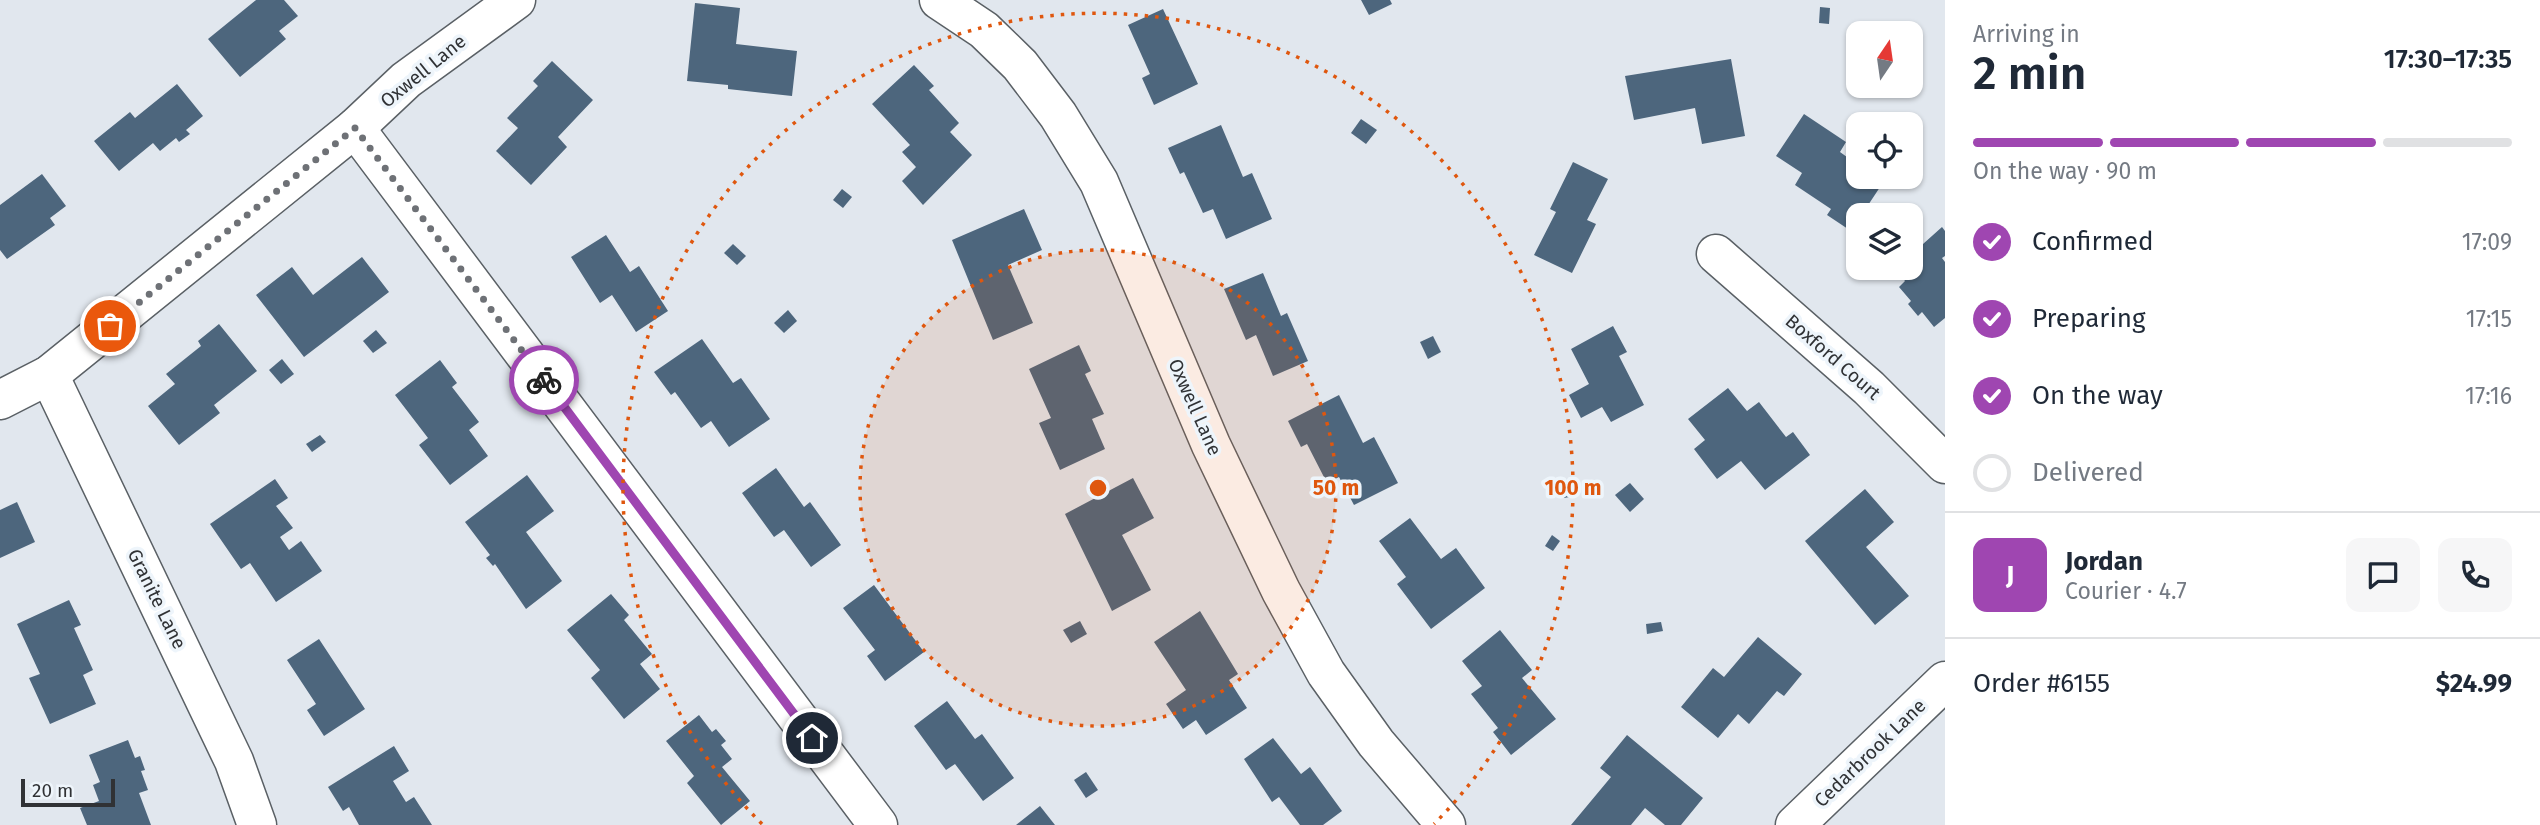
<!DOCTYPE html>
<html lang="en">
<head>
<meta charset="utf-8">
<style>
	:root { --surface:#fff; --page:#f6f6f7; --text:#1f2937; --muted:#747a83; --line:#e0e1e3; --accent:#9f46b1 }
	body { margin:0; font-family:"Fira Sans",sans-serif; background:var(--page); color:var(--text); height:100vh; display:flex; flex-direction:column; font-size:26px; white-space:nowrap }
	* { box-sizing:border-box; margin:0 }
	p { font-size:23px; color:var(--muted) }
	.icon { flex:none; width:38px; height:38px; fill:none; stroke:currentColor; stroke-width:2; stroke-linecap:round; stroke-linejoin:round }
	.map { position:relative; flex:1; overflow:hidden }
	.side { display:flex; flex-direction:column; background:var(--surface); width:595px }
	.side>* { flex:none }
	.needle { width:46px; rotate:13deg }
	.fabs { position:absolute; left:1846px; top:21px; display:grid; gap:14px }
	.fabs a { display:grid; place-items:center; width:77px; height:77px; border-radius:14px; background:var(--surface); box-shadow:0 2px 5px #0004; font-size:35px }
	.scale { position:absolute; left:21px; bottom:18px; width:94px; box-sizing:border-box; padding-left:7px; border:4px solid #303235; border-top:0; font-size:19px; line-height:24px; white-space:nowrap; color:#303235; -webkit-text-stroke:5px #eef5fb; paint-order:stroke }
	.pin { position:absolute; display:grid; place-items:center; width:60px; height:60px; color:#fff; margin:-30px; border:4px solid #fff; border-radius:50%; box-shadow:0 2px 7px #0007 }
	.courier { position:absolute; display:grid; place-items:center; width:70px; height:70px; margin:-35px; border:5px solid #9f46b1; border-radius:50%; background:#fff; color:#222; box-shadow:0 2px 9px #0007 }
	.head em { font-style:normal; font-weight:600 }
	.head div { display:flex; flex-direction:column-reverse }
	.head { display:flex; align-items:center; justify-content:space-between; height:119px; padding:0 28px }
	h1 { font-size:46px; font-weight:600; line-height:52px }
	.bar { display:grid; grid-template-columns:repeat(4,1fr); gap:10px 7px; align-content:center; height:84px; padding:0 28px }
	.bar i { height:9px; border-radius:5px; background:var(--line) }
	.bar .selected { background:var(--accent) }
	.bar p { grid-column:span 4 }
	.line { display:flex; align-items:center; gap:18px; padding:0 28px; border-top:2px solid var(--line) }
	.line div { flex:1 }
	.round { display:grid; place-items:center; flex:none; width:74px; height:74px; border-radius:14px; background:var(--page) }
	ol { padding:0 28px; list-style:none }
	li { display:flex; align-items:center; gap:21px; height:77px }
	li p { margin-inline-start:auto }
	li .icon { padding:7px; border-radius:50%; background:var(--accent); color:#fff; stroke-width:4 }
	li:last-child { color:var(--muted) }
	li i { width:38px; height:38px; border:4px solid var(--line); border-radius:50% }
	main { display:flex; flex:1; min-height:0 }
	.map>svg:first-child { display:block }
	.building { fill:#4d667d }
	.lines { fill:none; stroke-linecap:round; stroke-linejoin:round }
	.minor-casing { stroke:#5a6065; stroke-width:41 }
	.minor { stroke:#fff; stroke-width:38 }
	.done { stroke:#6e7176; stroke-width:7; stroke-dasharray:0 12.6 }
	.route { stroke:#9f46b1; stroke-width:9 }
	.ring { fill:none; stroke:#df570e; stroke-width:3.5; stroke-dasharray:3.5 7 }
	.labels { text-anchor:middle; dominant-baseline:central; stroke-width:7; stroke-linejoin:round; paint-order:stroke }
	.street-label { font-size:19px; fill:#303235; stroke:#eef5fb }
	.centre { fill:#df570e; stroke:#eef5fb; stroke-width:3.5 }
	.ring-label { font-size:21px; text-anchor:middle; font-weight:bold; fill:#df570e; stroke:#eef5fb; stroke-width:7; stroke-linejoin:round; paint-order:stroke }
</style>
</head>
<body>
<main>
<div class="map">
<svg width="1945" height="825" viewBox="0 0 1945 825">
	<rect width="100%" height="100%" fill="#e1e7ee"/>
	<!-- building -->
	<g class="building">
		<path d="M256,0H284L298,16L279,31L286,39L240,77L208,39Z"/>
		<path d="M1361,0H1390L1392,4L1369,15Z"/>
		<path d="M695,3L740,8L736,44L797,51L792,96L728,89V85L687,81Z"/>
		<path d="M1820,7L1830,8L1829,24L1819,23Z"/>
		<path d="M1163,9L1198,84L1154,105L1142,78L1150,74L1128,25Z"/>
		<path d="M1731,59L1745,136L1702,144L1695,108L1634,120L1625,76Z"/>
		<path d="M552,61L593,100L558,137L567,147L531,185L496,151L518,128L507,118L538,86L533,81Z"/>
		<path d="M914,65L934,86L929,90L959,123L950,132L972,155L923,205L902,181L916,167L902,152L910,145L872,104Z"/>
		<path d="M177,84L203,116L186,130L190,134L179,142L176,138L160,151L153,143L119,171L94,141L130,112L135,118Z"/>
		<path d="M1804,114L1846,142L1840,152L1858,165V177H1877L1884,181L1851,231L1827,215L1831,209L1795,185L1802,173L1776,156Z"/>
		<path d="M1361,119L1377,130L1366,144L1351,133Z"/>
		<path d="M1221,125L1243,177L1252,173L1272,219L1226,239L1213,209L1203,213L1184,172L1180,174L1168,148Z"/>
		<path d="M1573,162L1608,179L1587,220L1596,224L1572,273L1534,255L1556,212L1550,209Z"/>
		<path d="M42,174L66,206L50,218L55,225L7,259L0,250V205Z"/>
		<path d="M842,189L852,197L843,208L833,200Z"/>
		<path d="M1024,209L1042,250L1008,265L1033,323L993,340L952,240Z"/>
		<path d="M1942,227L1945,231V256L1942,258L1945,262V318L1934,327L1922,312L1918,316L1908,304L1911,301L1899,287L1905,281L1895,268H1911V229L1923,244Z"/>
		<path d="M606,235L630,272L639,266L668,311L636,332L612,295L600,303L571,257Z"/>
		<path d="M733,244L746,256L737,265L724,253Z"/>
		<path d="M362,257L389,292L304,357L256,295L292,267L313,295Z"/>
		<path d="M1263,273L1281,316L1287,313L1308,361L1273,376L1256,335L1246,340L1224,289Z"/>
		<path d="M788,310L797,321L784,333L774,323Z"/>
		<path d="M219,324L257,371L214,405L220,413L179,445L148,406L175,384L166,374L201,346L198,341Z"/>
		<path d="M1613,326L1627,352L1619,356L1644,405L1611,422L1602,407L1581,418L1569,395L1589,384L1571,349Z"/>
		<path d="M376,330L387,343L373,353L363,341Z"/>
		<path d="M1433,336L1441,352L1428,359L1420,342Z"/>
		<path d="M702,339L733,383L741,378L770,419L729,447L711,421L701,428L675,392L671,395L654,372Z"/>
		<path d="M1079,345L1091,371L1085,374L1104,414L1092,419L1105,449L1060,470L1039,423L1051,418L1029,369Z"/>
		<path d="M282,359L294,374L281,384L269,370Z"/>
		<path d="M440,360L457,383L452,387L479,422L469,430L488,456L450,485L419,445L428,438L395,395Z"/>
		<path d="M1728,388L1747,411L1759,402L1786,437L1793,432L1810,455L1765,490L1741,461L1717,479L1694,449L1705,440L1688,419Z"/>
		<path d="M1339,395L1363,443L1374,437L1398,483L1354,505L1339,477L1327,483L1307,444L1301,447L1288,421Z"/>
		<path d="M320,435L326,442L312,452L306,444Z"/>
		<path d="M776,468L804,507L810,502L841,545L811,567L784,530L774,537L742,493Z"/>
		<path d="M527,475L554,511L526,532L562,581L526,609L495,564L493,566L486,558L490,555L465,522Z"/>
		<path d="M1133,478L1154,518L1122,535L1151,590L1112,611L1065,514Z"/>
		<path d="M1572,478L1575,496L1564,498L1561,480Z"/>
		<path d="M275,479L288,498L276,506L293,528L280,537L289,550L301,541L322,571L276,602L250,563L241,569L210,524Z"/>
		<path d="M1630,483L1644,499L1630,512L1615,495Z"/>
		<path d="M1865,489L1894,522L1866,547L1909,596L1875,625L1805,541Z"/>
		<path d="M17,502L35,542L0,558V510Z"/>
		<path d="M1410,518L1441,559L1456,548L1485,588L1431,629L1397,584L1406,577L1379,541Z"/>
		<path d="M1552,535L1560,541L1553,551L1545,546Z"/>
		<path d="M874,585L924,652L885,681L867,656L875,650L843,608Z"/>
		<path d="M611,594L629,615L624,620L652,654L640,664L660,689L624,719L591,678L600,670L567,630Z"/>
		<path d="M69,600L81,625L74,628L93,670L83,675L96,704L50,724L29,678L40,674L17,624Z"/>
		<path d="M1200,611L1238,674L1229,680L1247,708L1206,735L1196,720L1183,729L1166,704L1186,690L1154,642Z"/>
		<path d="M1080,621L1087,634L1071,643L1063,630Z"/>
		<path d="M1661,622L1663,631L1647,634L1646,624Z"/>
		<path d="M1500,630L1532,670L1522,678L1556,719L1511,755L1493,732L1498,728L1471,694L1482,686L1462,661Z"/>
		<path d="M1758,637L1802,674L1784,696L1777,691L1749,724L1738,714L1718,738L1681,707L1713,668L1724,677Z"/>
		<path d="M319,639L365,709L324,736L307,710L316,704L287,660Z"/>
		<path d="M947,701L975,739L982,734L1014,778L983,801L955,764L946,770L914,726Z"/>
		<path d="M699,715L712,732L716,729L726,741L721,745L732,759L722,767L750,801L721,825L687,783L694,776L666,741Z"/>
		<path d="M1627,735L1703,798L1681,825H1665L1645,808L1631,825H1571L1611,777L1600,768Z"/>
		<path d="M1273,738L1301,774L1310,767L1342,811L1323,825H1300L1279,797L1272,802L1244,759Z"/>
		<path d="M128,740L135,758L140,756L145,770L141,771L148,790L139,793L151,825H87L80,808L99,801L93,785L100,782L89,755Z"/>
		<path d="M394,746L409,771L393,781L406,802L414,797L432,825H359L349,807L343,811L328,787Z"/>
		<path d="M1086,772L1098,790L1086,798L1074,780Z"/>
		<path d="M1040,806L1055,825H1016Z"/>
	</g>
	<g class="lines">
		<defs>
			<g id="minor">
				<path d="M939,0L984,30L1020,65L1058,115L1099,182L1211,445L1281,591L1326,673L1376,743L1446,825"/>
				<path d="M355,128L878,825"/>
				<path d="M1716,254L1869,388L1945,464"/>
				<path d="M49,375L234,761L257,825"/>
				<path d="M0,400L49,375L355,128L406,80L516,0"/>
				<path d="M1795,825L1945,681"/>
			</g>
		</defs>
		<!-- minor casing -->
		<use href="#minor" class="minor-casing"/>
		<!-- minor -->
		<use href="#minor" class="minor"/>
	</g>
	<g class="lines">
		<!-- done -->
		<path class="done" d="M110,326L355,128L544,380"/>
		<!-- route -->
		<path class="route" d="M544,380L812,738"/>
	</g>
	<!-- distance rings -->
	<circle cx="1098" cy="488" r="238" fill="#df570e" fill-opacity=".12"/>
	<g class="ring">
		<circle cx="1098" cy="488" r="238"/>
		<path d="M762 824A475 475 0 1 1 1434 824"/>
	</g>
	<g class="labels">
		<!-- street labels -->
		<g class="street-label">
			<text transform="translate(423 71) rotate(-39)">Oxwell Lane</text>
			<text transform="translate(1833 357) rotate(41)">Boxford Court</text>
			<text transform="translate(1195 407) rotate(66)">Oxwell Lane</text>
			<text transform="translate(157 599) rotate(64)">Granite Lane</text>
			<text transform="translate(1870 753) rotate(-44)">Cedarbrook Lane</text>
		</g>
	</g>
	<circle cx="1098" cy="488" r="10" class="centre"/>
	<g class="ring-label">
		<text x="1336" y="495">50 m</text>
		<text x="1573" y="495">100 m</text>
	</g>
</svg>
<div class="fabs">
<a><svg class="needle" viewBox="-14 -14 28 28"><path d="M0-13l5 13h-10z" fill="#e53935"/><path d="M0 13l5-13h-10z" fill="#747a83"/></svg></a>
<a><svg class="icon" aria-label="locate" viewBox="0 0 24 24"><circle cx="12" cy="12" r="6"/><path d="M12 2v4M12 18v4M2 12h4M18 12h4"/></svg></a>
<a><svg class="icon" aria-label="layers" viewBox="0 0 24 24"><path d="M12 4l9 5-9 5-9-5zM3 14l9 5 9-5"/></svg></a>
</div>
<div class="scale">20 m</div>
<div class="pin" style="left:110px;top:326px;background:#ea580c"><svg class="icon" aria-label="bag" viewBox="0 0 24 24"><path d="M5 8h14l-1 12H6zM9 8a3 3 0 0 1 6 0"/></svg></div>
<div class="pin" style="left:812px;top:738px;background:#1f2937"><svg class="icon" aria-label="home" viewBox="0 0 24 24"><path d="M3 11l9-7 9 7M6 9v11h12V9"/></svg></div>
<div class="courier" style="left:544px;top:380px"><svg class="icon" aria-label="bike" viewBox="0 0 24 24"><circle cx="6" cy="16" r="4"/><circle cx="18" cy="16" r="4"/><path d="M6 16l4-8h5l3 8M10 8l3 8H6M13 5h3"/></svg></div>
</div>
<section class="side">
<div class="head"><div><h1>2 min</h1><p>Arriving in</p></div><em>17:30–17:35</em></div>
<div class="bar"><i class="selected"></i><i class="selected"></i><i class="selected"></i><i></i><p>On the way · 90 m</p></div>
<ol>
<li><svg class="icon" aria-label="check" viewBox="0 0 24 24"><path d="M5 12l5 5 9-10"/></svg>Confirmed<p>17:09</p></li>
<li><svg class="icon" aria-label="check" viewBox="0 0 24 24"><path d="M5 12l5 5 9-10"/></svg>Preparing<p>17:15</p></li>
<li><svg class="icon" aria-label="check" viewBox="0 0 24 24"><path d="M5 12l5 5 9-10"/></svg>On the way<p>17:16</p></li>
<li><i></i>Delivered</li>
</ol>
<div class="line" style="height:126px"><b class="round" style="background:var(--accent);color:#fff">J</b><div><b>Jordan</b><p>Courier · 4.7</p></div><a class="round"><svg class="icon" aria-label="chat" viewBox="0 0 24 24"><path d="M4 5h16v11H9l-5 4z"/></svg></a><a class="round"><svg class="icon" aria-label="phone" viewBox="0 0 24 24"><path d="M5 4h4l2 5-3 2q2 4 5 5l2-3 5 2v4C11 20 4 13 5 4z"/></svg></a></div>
<div class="line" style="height:91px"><div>Order #6155</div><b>$24.99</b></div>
</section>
</main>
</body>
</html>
